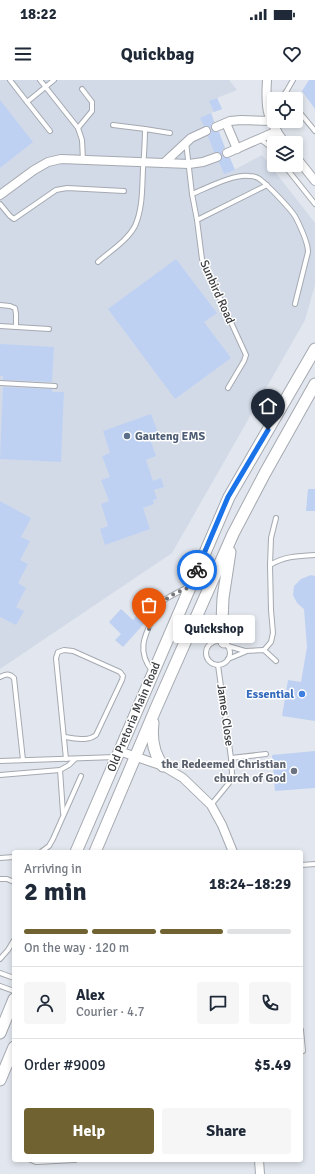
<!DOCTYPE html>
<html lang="en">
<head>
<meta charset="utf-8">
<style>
	:root { --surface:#fff; --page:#f6f6f7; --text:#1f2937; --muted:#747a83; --line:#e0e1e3; --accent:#716331 }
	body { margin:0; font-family:Signika,sans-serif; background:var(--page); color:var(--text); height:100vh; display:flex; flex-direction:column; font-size:15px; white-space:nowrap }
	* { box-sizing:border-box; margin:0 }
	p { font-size:13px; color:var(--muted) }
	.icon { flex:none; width:22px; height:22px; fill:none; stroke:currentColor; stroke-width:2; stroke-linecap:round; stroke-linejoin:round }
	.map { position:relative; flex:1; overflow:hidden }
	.details { position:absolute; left:12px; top:770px; width:291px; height:312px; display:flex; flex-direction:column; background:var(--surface); border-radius:4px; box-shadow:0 2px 6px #0003 }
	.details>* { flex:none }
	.fabs { position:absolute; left:267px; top:12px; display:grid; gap:8px }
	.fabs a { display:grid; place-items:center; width:36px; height:36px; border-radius:4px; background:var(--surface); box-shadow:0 2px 6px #0003; font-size:20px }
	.pin { position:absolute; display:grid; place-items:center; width:34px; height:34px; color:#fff; margin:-41px -17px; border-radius:50% 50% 50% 0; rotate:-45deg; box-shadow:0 0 4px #0007 }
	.pin .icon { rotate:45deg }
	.courier { position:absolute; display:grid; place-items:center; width:40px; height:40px; margin:-20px; border:3px solid #1a73e8; border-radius:50%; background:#fff; color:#222; box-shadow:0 1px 5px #0007 }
	.bubble { position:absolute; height:28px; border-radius:4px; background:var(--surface); box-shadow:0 2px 6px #0003; font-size:13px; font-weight:700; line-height:28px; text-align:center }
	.headline em { font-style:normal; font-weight:700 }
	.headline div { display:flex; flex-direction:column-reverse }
	.headline { display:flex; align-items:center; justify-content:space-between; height:68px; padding:0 12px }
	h1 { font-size:26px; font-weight:700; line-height:30px }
	.bar { display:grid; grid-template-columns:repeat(4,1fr); gap:6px 4px; align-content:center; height:48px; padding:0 12px }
	.bar i { height:5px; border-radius:3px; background:var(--line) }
	.bar .selected { background:var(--accent) }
	.bar p { grid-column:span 4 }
	.line { display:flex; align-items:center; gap:10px; padding:0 12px; border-top:1px solid var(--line) }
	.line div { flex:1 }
	.round { display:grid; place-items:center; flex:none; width:42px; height:42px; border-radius:4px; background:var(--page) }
	.button { display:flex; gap:8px; margin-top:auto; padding:8px 12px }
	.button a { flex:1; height:46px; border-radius:4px; background:var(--accent); color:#fff; font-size:16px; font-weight:700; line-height:46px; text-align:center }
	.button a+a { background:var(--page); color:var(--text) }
	.status { display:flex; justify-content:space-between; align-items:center; height:28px; padding:0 20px; background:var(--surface); direction:ltr }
	.status svg { height:11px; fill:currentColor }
	header { display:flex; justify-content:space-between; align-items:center; height:52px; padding:0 12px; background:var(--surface); font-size:18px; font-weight:700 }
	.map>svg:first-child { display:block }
	.built { fill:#d2dae8 }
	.building { fill:#bfd1f3 }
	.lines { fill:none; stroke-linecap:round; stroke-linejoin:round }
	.service-casing { stroke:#a5a9b0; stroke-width:6 }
	.minor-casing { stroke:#a5a9b0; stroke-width:10 }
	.secondary-casing { stroke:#a5a9b0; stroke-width:13 }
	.service { stroke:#fff; stroke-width:4 }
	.minor { stroke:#fff; stroke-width:8 }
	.secondary { stroke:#fff; stroke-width:11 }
	.done { stroke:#74767b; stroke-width:4; stroke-dasharray:0 7.2 }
	.route { stroke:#1a73e8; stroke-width:5 }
	.service-dot { fill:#5c6f8a; stroke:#fff; stroke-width:1.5 }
	.shop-dot { fill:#3f7fe0; stroke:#fff; stroke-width:1.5 }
	.worship-dot { fill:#6b7280; stroke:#fff; stroke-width:1.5 }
	.labels { text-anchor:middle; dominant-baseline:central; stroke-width:3; stroke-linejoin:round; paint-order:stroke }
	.street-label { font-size:12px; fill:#383a3d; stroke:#fff }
	.service-label { font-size:12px; font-weight:bold; fill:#4e5e75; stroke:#fff; text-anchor:start }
	.shop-label { font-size:12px; font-weight:bold; fill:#366cbe; stroke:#fff; text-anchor:end }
	.worship-label { font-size:12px; font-weight:bold; fill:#5b616d; stroke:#fff; text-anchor:end }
</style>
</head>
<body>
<div class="status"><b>18:22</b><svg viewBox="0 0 49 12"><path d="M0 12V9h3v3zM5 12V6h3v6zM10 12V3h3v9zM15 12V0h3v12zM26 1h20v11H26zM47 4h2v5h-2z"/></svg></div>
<header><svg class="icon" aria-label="menu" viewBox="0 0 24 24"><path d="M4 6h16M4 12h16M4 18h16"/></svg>Quickbag<svg class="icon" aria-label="heart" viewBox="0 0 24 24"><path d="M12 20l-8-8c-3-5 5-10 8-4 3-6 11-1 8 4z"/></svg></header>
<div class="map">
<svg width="315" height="1094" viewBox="0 0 315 1094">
	<rect width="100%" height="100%" fill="#e2e6ee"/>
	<!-- built -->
	<path class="built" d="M0,0H229L237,10L217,18L222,29L211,33L234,90L262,75L315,143V205L305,240L172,473L0,589Z"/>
	<!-- building -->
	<g class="building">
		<path d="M309,0H315V29L302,11Z"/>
		<path d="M217,18L222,29L214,32L209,21Z"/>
		<path d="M0,20L33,62L0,88Z"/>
		<path d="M211,33L214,42L211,44V48L207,46H204L200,38Z"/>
		<path d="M211,50L215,52H219L225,68L222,70V75L218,72H214L208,56L211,54Z"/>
		<path d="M222,76L226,78H230L235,90L224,94L219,82L221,80Z"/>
		<path d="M176,179L217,233L204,242L231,278L175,319L108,229Z"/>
		<path d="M0,264L54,267L52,302L3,300V296H0Z"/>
		<path d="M3,307L52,309V312H64L61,382L0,379Z"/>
		<path d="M151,334L158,353L149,356L156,376L146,380L153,401L161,398L164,407L154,410L157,419L153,420L154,424L143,428L150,449L105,465L100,449L108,446L101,424L109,421L101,400L110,397L102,376L110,373L103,351Z"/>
		<path d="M308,409H315V431H306Z"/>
		<path d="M0,421L31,438L21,457L30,461L20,480L28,484L18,503L26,508L16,527L24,531L16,545L0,537Z"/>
		<path d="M311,495L315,496V641L282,636L288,600L301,602L307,567L304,529L297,523L293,515L294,506L301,499Z"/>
		<path d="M121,529L133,540L142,530L150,537L123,567L115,560L121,554L109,542Z"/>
		<path d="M315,671V708L275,711L272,675Z"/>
	</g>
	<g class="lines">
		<defs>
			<g id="service">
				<path d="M10,0L27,22L54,0"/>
				<path d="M40,0L78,48L82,60L83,80"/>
				<path d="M285,13L290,19"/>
				<path d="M282,19L293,0"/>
				<path d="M27,22L50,51"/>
				<path d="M296,28L315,51"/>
				<path d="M113,45L145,49"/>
				<path d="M78,48L92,31V22L82,9"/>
				<path d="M260,59L269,66L274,72"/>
				<path d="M186,62L192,114L197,140L202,179L246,275L244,281L228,308"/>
				<path d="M284,85L315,124"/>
				<path d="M192,114C207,108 233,94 249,96C252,96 256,97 258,98C265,102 292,130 296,138C300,146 308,164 308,172L295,224"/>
				<path d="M0,124L10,136L14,139L56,110L67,108L124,111"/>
				<path d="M197,140L267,105"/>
				<path d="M98,182C110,171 127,161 135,146C143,128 142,107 143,89C144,75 145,62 145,49L170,53"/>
				<path d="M0,225L10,226L15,228L16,234V247"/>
				<path d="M0,246L49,249"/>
				<path d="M0,303L55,306"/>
				<path d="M270,485L271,458L276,438"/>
				<circle cx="218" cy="573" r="12"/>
				<path d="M228,566L245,571L264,570L276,581"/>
				<path d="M264,570L271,562L273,553L271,530L270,485C285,476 298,476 315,475"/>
				<path d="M228,579L245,572"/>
				<path d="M153,592C133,568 148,550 159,526L163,521L169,517L186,508"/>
				<path d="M0,597C6,594 9,593 14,598L23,680"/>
				<path d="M64,657C75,658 87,662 96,655L122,600L123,596L120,592L73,571L64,570L58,572L56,578L66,679"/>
				<path d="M231,678L266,674"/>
				<path d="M0,681L116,677"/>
				<path d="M60,690L63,733"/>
				<path d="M0,695L60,690L69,685L75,679"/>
				<path d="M211,725L229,703L232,694L231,678L218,585"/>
				<path d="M41,772L49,766L53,759L81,696"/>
				<path d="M0,778L14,777"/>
				<path d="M301,785L315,784"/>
				<path d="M0,799H7L14,802"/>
				<path d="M0,879L8,870L14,860"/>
				<path d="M0,893L14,898"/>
				<path d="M0,906L14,911"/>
				<path d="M301,950L303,971"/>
				<path d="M31,1080L36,1082L75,1080"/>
			</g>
			<g id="minor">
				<path d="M267,0C265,30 267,39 285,63"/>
				<path d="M226,43L237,69"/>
				<path d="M216,47L230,41L241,40L271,41"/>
				<path d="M227,73L277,51"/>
				<path d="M296,77L315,101"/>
				<path d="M164,83L191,58L206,51"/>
				<path d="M0,115L34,90L48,82L61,79L189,84L203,82L217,77"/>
				<path d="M119,671L163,686L183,698L211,725L222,745L233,772"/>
				<path d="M259,1080L260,1094"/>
			</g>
			<g id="secondary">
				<path d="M224,562L222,541L223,518L230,472"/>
				<path d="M153,643C151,659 153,673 163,686"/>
				<path d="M76,772L229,417L315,269"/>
				<path d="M95,772L156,628L233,454L265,393L315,304"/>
				<path d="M0,953L14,919"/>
				<path d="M0,1000L14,967"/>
			</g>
		</defs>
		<!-- service casing -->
		<use href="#service" class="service-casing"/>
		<!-- minor casing -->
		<use href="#minor" class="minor-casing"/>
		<!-- secondary casing -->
		<use href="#secondary" class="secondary-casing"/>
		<!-- service -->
		<use href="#service" class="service"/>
		<!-- minor -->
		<use href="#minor" class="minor"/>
		<!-- secondary -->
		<use href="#secondary" class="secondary"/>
	</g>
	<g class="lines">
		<!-- done -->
		<path class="done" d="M149,549C153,541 156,530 162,523C169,515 181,511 190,507L197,490"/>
		<!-- route -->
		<path class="route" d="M197,490L228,417L268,350"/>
	</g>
	<!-- markers -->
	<circle class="service-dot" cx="127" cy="356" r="4"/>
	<circle class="shop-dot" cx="302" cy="614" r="4"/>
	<circle class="worship-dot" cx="294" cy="691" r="4"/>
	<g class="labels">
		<!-- street labels -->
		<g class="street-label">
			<text transform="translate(217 212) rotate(66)">Sunbird Road</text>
			<text transform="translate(225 635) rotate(82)">James Close</text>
			<text transform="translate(134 637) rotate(-67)">Old Pretoria Main Road</text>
		</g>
		<!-- service labels -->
		<g class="service-label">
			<text x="135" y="356">Gauteng EMS</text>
		</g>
		<!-- shop labels -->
		<g class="shop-label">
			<text x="294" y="614">Essential</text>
		</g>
		<!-- worship labels -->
		<g class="worship-label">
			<text x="286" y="684">the Redeemed Christian<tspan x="286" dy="14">church of God</tspan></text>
		</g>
	</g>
</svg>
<div class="fabs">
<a><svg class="icon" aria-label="locate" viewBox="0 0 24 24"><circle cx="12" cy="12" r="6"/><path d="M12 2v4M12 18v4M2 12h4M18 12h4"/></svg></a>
<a><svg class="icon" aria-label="layers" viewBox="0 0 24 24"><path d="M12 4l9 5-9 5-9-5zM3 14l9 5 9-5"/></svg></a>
</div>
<div class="pin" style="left:149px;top:549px;background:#ea580c"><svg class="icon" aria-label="bag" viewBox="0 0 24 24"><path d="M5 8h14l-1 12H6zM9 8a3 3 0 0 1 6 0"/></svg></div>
<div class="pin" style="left:268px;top:350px;background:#1f2937"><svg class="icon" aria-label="home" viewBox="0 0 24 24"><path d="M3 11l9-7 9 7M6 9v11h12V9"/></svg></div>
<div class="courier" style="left:197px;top:490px"><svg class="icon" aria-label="bike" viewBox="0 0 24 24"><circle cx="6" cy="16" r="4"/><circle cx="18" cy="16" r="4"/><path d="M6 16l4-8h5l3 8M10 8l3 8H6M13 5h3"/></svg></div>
<div class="bubble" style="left:173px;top:535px;width:82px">Quickshop</div>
<section class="details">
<div class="headline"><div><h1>2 min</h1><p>Arriving in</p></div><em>18:24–18:29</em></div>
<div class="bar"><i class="selected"></i><i class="selected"></i><i class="selected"></i><i></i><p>On the way · 120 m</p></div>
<div class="line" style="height:72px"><a class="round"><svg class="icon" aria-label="person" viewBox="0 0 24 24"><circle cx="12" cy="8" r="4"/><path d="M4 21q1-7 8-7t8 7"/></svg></a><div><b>Alex</b><p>Courier · 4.7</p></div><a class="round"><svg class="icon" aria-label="chat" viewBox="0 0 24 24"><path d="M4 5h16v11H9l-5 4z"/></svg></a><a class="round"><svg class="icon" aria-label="phone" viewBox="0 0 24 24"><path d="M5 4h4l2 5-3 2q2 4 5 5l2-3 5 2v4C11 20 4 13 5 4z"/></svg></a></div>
<div class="line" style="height:52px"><div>Order #9009</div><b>$5.49</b></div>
<div class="button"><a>Help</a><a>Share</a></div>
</section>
</div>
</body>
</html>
